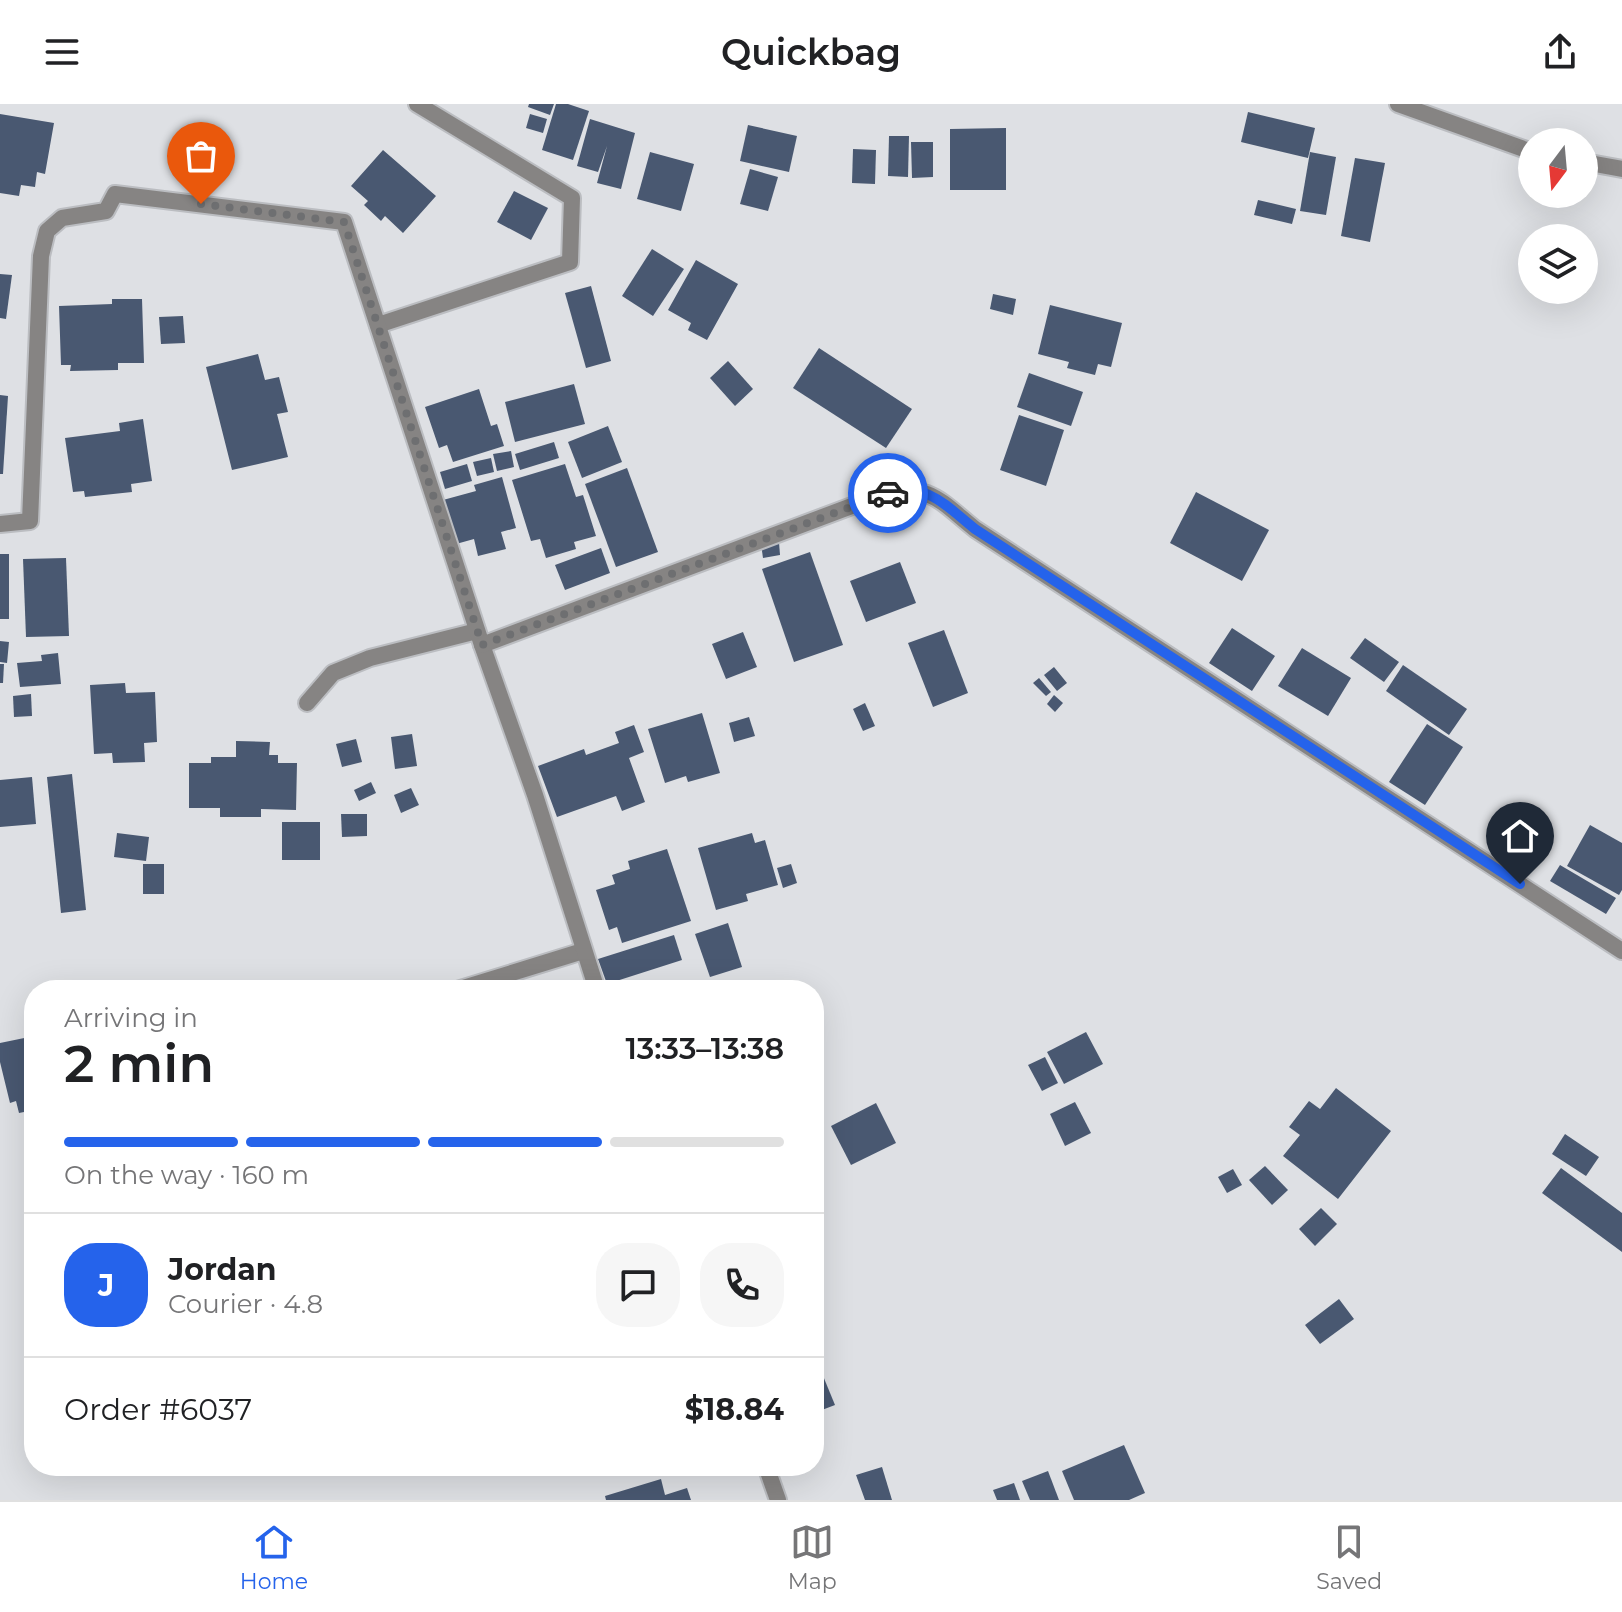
<!DOCTYPE html>
<html lang="en">
<head>
<meta charset="utf-8">
<style>
	:root { --surface:#fff; --page:#f6f6f6; --text:#202124; --muted:#757577; --line:#e0e0e0; --accent:#2563eb }
	body { margin:0; font-family:Montserrat,sans-serif; background:var(--page); color:var(--text); height:100vh; display:flex; flex-direction:column; font-size:30px; white-space:nowrap }
	* { box-sizing:border-box; margin:0 }
	p { font-size:26px; color:var(--muted) }
	.icon { flex:none; width:44px; height:44px; fill:none; stroke:currentColor; stroke-width:2; stroke-linecap:round; stroke-linejoin:round }
	.map { position:relative; flex:1; overflow:hidden }
	.side { position:absolute; left:24px; top:876px; width:800px; height:496px; display:flex; flex-direction:column; background:var(--surface); border-radius:32px; box-shadow:0 8px 32px #0002 }
	.side>* { flex:none }
	.needle { width:52px; rotate:196deg }
	.buttons { position:absolute; left:1518px; top:24px; display:grid; gap:16px }
	.buttons a { display:grid; place-items:center; width:80px; height:80px; border-radius:50%; background:var(--surface); box-shadow:0 8px 32px #0002; font-size:40px }
	.pin { position:absolute; display:grid; place-items:center; width:68px; height:68px; color:#fff; margin:-82px -34px; border-radius:50% 50% 50% 0; rotate:-45deg; box-shadow:0 0 8px #0007 }
	.pin .icon { rotate:45deg }
	.courier { position:absolute; display:grid; place-items:center; width:80px; height:80px; margin:-40px; border:6px solid #2563eb; border-radius:50%; background:#fff; color:#222; box-shadow:0 2px 10px #0007 }
	.headline em { font-style:normal; font-weight:600 }
	.headline div { display:flex; flex-direction:column-reverse }
	.headline { display:flex; align-items:center; justify-content:space-between; height:136px; padding:0 40px }
	h1 { font-size:52px; font-weight:600; line-height:60px }
	.bar { display:grid; grid-template-columns:repeat(4,1fr); gap:12px 8px; align-content:center; height:96px; padding:0 40px }
	.bar i { height:10px; border-radius:6px; background:var(--line) }
	.bar .selected { background:var(--accent) }
	.bar p { grid-column:span 4 }
	.line { display:flex; align-items:center; gap:20px; padding:0 40px; border-top:2px solid var(--line) }
	.line div { flex:1 }
	.round { display:grid; place-items:center; flex:none; width:84px; height:84px; border-radius:32px; background:var(--page) }
	header { display:flex; justify-content:space-between; align-items:center; height:104px; padding:0 40px; background:var(--surface); font-size:36px; font-weight:600 }
	.dock { display:flex; justify-content:space-around; align-items:center; height:112px; border-top:2px solid var(--line); background:var(--surface); font-size:22px; color:var(--muted) }
	.dock a { display:grid; justify-items:center; gap:4px }
	.dock .selected { color:var(--accent) }
	.map>svg:first-child { display:block }
	.building { fill:#495871 }
	.lines { fill:none; stroke-linecap:round; stroke-linejoin:round }
	.service-casing { stroke:#bbbdc1; stroke-width:20 }
	.minor-casing { stroke:#bbbdc1; stroke-width:20 }
	.service { stroke:#868483; stroke-width:16 }
	.minor { stroke:#868483; stroke-width:16 }
	.done { stroke:#6e6f71; stroke-width:8; stroke-dasharray:0 14.4 }
	.route { stroke:#2563eb; stroke-width:10 }
</style>
</head>
<body>
<header><svg class="icon" aria-label="menu" viewBox="0 0 24 24"><path d="M4 6h16M4 12h16M4 18h16"/></svg>Quickbag<svg class="icon" aria-label="share" viewBox="0 0 24 24"><path d="M12 15V3M7 8l5-5 5 5M5 13v7h14v-7"/></svg></header>
<div class="map">
<svg width="1622" height="1396" viewBox="0 0 1622 1396">
	<rect width="100%" height="100%" fill="#dee0e4"/>
	<!-- building -->
	<g class="building">
		<path d="M529,0H554L550,11L528,3Z"/>
		<path d="M556,0H568L589,7L573,56L542,46Z"/>
		<path d="M1248,8L1315,24L1308,54L1241,38Z"/>
		<path d="M0,10L54,19L45,70L37,68L35,83L21,81L19,92L0,89Z"/>
		<path d="M530,10L547,15L543,29L526,24Z"/>
		<path d="M590,15L635,29L621,85L597,79L607,42L598,68L577,62Z"/>
		<path d="M748,21L797,32L789,68L740,57Z"/>
		<path d="M1006,24V86H950V25Z"/>
		<path d="M889,32H909L908,73L888,72Z"/>
		<path d="M911,38H933V73L912,74Z"/>
		<path d="M853,45L876,46L875,80L852,79Z"/>
		<path d="M383,46L436,92L403,129L385,112L381,117L364,101L368,97L351,82Z"/>
		<path d="M650,48L694,60L681,107L637,95Z"/>
		<path d="M1310,48L1336,53L1326,111L1300,107Z"/>
		<path d="M1355,54L1385,59L1370,138L1341,132Z"/>
		<path d="M750,65L778,73L768,107L740,100Z"/>
		<path d="M514,87L548,104L531,136L497,118Z"/>
		<path d="M1258,96L1296,105L1292,120L1254,111Z"/>
		<path d="M652,145L684,165L653,212L622,192Z"/>
		<path d="M696,156L738,180L707,236L688,226L691,219L668,206Z"/>
		<path d="M0,170L12,171L6,215L0,214Z"/>
		<path d="M591,182L611,257L586,264L565,189Z"/>
		<path d="M993,190L1016,195L1013,211L990,205Z"/>
		<path d="M112,195H142L144,259H118V266L70,267L71,261H61L59,202L112,200Z"/>
		<path d="M1050,201L1122,219L1111,263L1098,260L1095,271L1067,264L1069,258L1038,250Z"/>
		<path d="M183,212L185,239L161,240L159,213Z"/>
		<path d="M819,244L912,305L886,344L793,284Z"/>
		<path d="M258,250L265,276L279,273L288,308L277,310L288,353L232,366L206,263Z"/>
		<path d="M728,257L753,285L735,302L710,274Z"/>
		<path d="M1029,269L1083,288L1071,322L1017,303Z"/>
		<path d="M574,280L585,320L515,338L505,298Z"/>
		<path d="M479,285L491,322L497,320L504,342L453,358L447,341L439,344L425,303Z"/>
		<path d="M0,291L8,292L3,370H0Z"/>
		<path d="M1019,311L1064,326L1046,382L1000,366Z"/>
		<path d="M143,315L152,377L131,380L132,388L85,393L84,387L73,388L65,334L120,327L119,319Z"/>
		<path d="M608,322L622,358L582,374L568,338Z"/>
		<path d="M554,338L559,354L520,366L515,350Z"/>
		<path d="M511,347L514,363L497,367L493,350Z"/>
		<path d="M491,354L494,368L477,372L473,358Z"/>
		<path d="M467,360L472,377L445,385L440,368Z"/>
		<path d="M565,360L576,393L583,391L596,432L574,438L576,445L546,454L540,435L531,437L512,376Z"/>
		<path d="M627,364L658,448L616,463L585,380Z"/>
		<path d="M502,373L516,424L501,428L506,445L478,452L474,435L456,440L443,396L476,387L474,381Z"/>
		<path d="M1196,388L1269,426L1242,477L1170,439Z"/>
		<path d="M779,438L780,451L763,454L761,440Z"/>
		<path d="M601,444L610,469L565,486L555,461Z"/>
		<path d="M810,448L843,541L794,558L762,465Z"/>
		<rect x="0" y="450" width="9" height="65"/>
		<path d="M66,454L69,532L26,533L23,455Z"/>
		<path d="M900,458L916,499L866,518L850,477Z"/>
		<path d="M1232,524L1275,552L1252,587L1209,559Z"/>
		<path d="M944,526L968,589L933,603L908,539Z"/>
		<path d="M743,528L757,563L726,575L712,540Z"/>
		<path d="M1365,534L1399,558L1384,578L1350,554Z"/>
		<path d="M0,537L9,538L7,559L0,558Z"/>
		<path d="M1302,544L1351,574L1328,612L1278,582Z"/>
		<path d="M58,549L61,580L20,583L17,559L42,557L41,551Z"/>
		<path d="M0,560H4L3,579H0Z"/>
		<path d="M1403,561L1467,605L1449,631L1386,587Z"/>
		<path d="M1054,563L1067,579L1057,587L1044,571Z"/>
		<path d="M1039,574L1051,588L1046,592L1033,579Z"/>
		<path d="M125,579L126,589L155,588L157,638L144,639L145,658L113,659L112,649L94,650L90,581Z"/>
		<path d="M31,590L32,612L14,613L13,592Z"/>
		<path d="M1054,591L1063,599L1055,608L1047,600Z"/>
		<path d="M865,599L875,622L863,627L853,605Z"/>
		<path d="M702,609L720,669L688,678L686,672L665,679L648,625Z"/>
		<path d="M749,613L755,632L734,638L729,619Z"/>
		<path d="M1427,620L1463,643L1425,701L1389,678Z"/>
		<path d="M634,621L644,648L629,654L645,698L622,707L616,692L557,713L538,662L584,645L586,651L619,639L615,628Z"/>
		<path d="M412,630L417,662L395,665L391,633Z"/>
		<path d="M356,635L362,658L342,663L336,640Z"/>
		<path d="M236,637L270,638L269,651H278V659H297L296,706L261,705V713H220V704H189V659H211V653H236Z"/>
		<path d="M72,670L86,806L61,809L47,673Z"/>
		<path d="M32,673L36,720L0,723V676Z"/>
		<path d="M371,678L376,689L359,697L354,686Z"/>
		<path d="M411,684L419,701L401,709L394,691Z"/>
		<path d="M341,710H367V732L342,733Z"/>
		<rect x="282" y="718" width="38" height="38"/>
		<path d="M1590,721L1622,739V786L1619,791L1567,762Z"/>
		<path d="M117,729L149,733L146,757L114,753Z"/>
		<path d="M752,729L755,739L765,736L778,781L746,790L748,797L716,806L698,744Z"/>
		<path d="M667,745L691,817L622,839L617,823L609,826L596,786L615,780L612,771L630,765L628,757Z"/>
		<rect x="143" y="760" width="21" height="30"/>
		<path d="M791,760L797,779L783,784L777,764Z"/>
		<path d="M1560,761L1616,794L1606,810L1550,777Z"/>
		<path d="M728,819L742,863L710,873L695,830Z"/>
		<path d="M674,831L682,856L607,880L598,855Z"/>
		<path d="M1086,928L1103,960L1064,980L1047,948Z"/>
		<path d="M34,932V1006L19,1009L16,997L10,999L0,958V939Z"/>
		<path d="M1045,953L1058,979L1042,987L1028,961Z"/>
		<path d="M1336,984L1391,1027L1338,1095L1283,1052L1300,1031L1289,1023L1309,997L1320,1005Z"/>
		<path d="M1075,998L1091,1029L1065,1042L1050,1010Z"/>
		<path d="M876,999L896,1039L851,1061L831,1022Z"/>
		<path d="M1565,1030L1599,1053L1586,1072L1552,1050Z"/>
		<path d="M1265,1062L1288,1086L1272,1101L1249,1076Z"/>
		<path d="M1561,1064L1622,1109V1148L1542,1089Z"/>
		<path d="M1233,1065L1242,1081L1227,1089L1218,1073Z"/>
		<path d="M1321,1104L1337,1120L1315,1142L1299,1125Z"/>
		<path d="M1339,1195L1354,1215L1320,1240L1305,1221Z"/>
		<path d="M821,1267L835,1301L814,1309V1269Z"/>
		<path d="M1124,1341L1145,1389L1129,1396H1074L1062,1367Z"/>
		<path d="M882,1363L892,1396H865L856,1371Z"/>
		<path d="M1048,1367L1059,1396H1030L1022,1377Z"/>
		<path d="M661,1375L665,1391L687,1384L691,1396H606L605,1392Z"/>
		<path d="M1014,1379L1020,1396H997L993,1386Z"/>
	</g>
	<g class="lines">
		<defs>
			<g id="service">
				<path d="M307,599L333,569L370,554L477,527"/>
				<path d="M457,886L583,847"/>
			</g>
			<g id="minor">
				<path d="M1398,0L1532,48"/>
				<path d="M1584,58L1622,65"/>
				<path d="M378,221L570,158L572,94L417,0"/>
				<path d="M0,420L30,417L41,152L47,127L62,114L106,107L115,90L344,118L482,541L535,691L597,886"/>
				<path d="M482,541L881,391C929,378 940,397 975,425L1622,847"/>
				<path d="M766,1362L778,1396"/>
			</g>
		</defs>
		<!-- service casing -->
		<use href="#service" class="service-casing"/>
		<!-- minor casing -->
		<use href="#minor" class="minor-casing"/>
		<!-- service -->
		<use href="#service" class="service"/>
		<!-- minor -->
		<use href="#minor" class="minor"/>
	</g>
	<g class="lines">
		<!-- done -->
		<path class="done" d="M201,100L344,118L482,541L888,389"/>
		<!-- route -->
		<path class="route" d="M888,389C928,378 946,402 975,425L1520,780"/>
	</g>
</svg>
<div class="buttons">
<a><svg class="needle" viewBox="-14 -14 28 28"><path d="M0-13l5 13h-10z" fill="#e53935"/><path d="M0 13l5-13h-10z" fill="#757577"/></svg></a>
<a><svg class="icon" aria-label="layers" viewBox="0 0 24 24"><path d="M12 4l9 5-9 5-9-5zM3 14l9 5 9-5"/></svg></a>
</div>
<div class="pin" style="left:201px;top:100px;background:#ea580c"><svg class="icon" aria-label="bag" viewBox="0 0 24 24"><path d="M5 8h14l-1 12H6zM9 8a3 3 0 0 1 6 0"/></svg></div>
<div class="pin" style="left:1520px;top:780px;background:#1f2937"><svg class="icon" aria-label="home" viewBox="0 0 24 24"><path d="M3 11l9-7 9 7M6 9v11h12V9"/></svg></div>
<div class="courier" style="left:888px;top:389px"><svg class="icon" aria-label="car" viewBox="0 0 24 24"><path d="M5 17H2v-5l4-1 3-4h7l3 4 3 1v5h-3M9 17h6M6 11h13"/><circle cx="7" cy="17" r="2"/><circle cx="17" cy="17" r="2"/></svg></div>
<section class="side">
<div class="headline"><div><h1>2 min</h1><p>Arriving in</p></div><em>13:33–13:38</em></div>
<div class="bar"><i class="selected"></i><i class="selected"></i><i class="selected"></i><i></i><p>On the way · 160 m</p></div>
<div class="line" style="height:144px"><b class="round" style="background:var(--accent);color:#fff">J</b><div><b>Jordan</b><p>Courier · 4.8</p></div><a class="round"><svg class="icon" aria-label="chat" viewBox="0 0 24 24"><path d="M4 5h16v11H9l-5 4z"/></svg></a><a class="round"><svg class="icon" aria-label="phone" viewBox="0 0 24 24"><path d="M5 4h4l2 5-3 2q2 4 5 5l2-3 5 2v4C11 20 4 13 5 4z"/></svg></a></div>
<div class="line" style="height:104px"><div>Order #6037</div><b>$18.84</b></div>
</section>
</div>
<nav class="dock">
<a class="selected"><svg class="icon" aria-label="home" viewBox="0 0 24 24"><path d="M3 11l9-7 9 7M6 9v11h12V9"/></svg>Home</a>
<a><svg class="icon" aria-label="map" viewBox="0 0 24 24"><path d="M3 6l6-2 6 2 6-2v14l-6 2-6-2-6 2zM9 4v14M15 6v14"/></svg>Map</a>
<a><svg class="icon" aria-label="saved" viewBox="0 0 24 24"><path d="M7 4h10v16l-5-4-5 4z"/></svg>Saved</a>
</nav>
</body>
</html>
